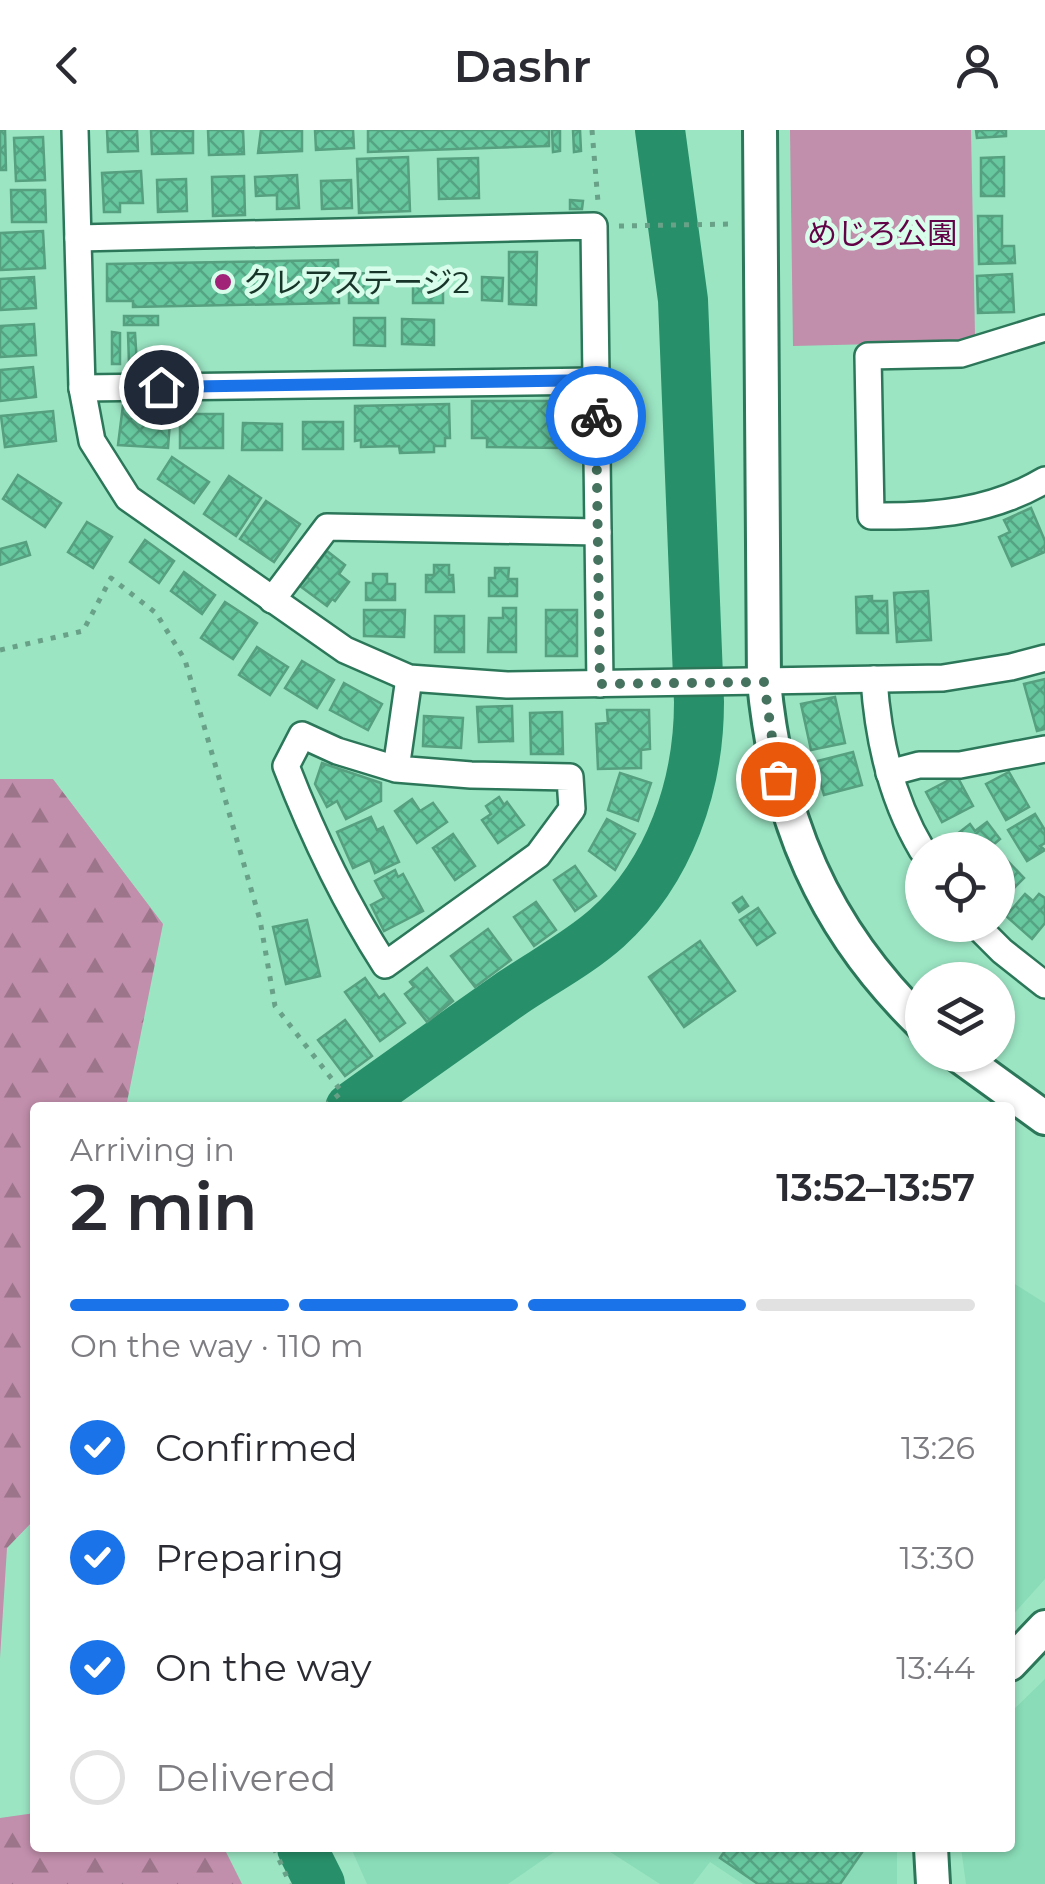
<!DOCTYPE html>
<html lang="en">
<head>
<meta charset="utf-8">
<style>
	:root { --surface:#fff; --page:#f7f7f7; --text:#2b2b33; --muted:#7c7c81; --line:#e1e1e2; --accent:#1a73e8 }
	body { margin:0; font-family:Montserrat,"Noto Sans JP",sans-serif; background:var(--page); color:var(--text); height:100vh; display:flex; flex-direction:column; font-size:38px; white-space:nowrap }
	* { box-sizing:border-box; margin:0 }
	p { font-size:32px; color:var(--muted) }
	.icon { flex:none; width:55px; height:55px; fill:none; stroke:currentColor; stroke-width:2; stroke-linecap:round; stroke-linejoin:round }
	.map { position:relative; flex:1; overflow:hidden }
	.details { position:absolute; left:30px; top:972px; width:985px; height:750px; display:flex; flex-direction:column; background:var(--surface); border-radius:10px; box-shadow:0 2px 8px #0004 }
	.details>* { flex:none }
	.controls { position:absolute; left:905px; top:702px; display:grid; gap:20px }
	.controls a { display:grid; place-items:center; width:110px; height:110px; border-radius:50%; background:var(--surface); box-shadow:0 2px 8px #0004; font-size:50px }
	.pin { position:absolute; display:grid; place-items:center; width:85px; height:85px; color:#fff; margin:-42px; border:5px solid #fff; border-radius:50%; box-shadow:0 2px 10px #0007 }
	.courier { position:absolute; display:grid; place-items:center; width:100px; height:100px; margin:-50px; border:8px solid #1a73e8; border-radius:50%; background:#fff; color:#222; box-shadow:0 2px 12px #0007 }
	.summary em { font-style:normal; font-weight:600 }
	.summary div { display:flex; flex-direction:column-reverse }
	.summary { display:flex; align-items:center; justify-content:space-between; height:170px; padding:0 40px }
	h1 { font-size:65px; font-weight:600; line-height:75px }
	.bar { display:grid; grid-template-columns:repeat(4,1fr); gap:15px 10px; align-content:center; height:120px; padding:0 40px }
	.bar i { height:12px; border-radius:8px; background:var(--line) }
	.bar .on { background:var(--accent) }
	.bar p { grid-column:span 4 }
	ol { padding:0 40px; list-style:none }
	li { display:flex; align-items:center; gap:30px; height:110px }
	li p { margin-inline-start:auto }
	li .icon { padding:10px; border-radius:50%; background:var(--accent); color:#fff; stroke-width:4 }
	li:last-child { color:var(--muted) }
	li i { width:55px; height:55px; border:5px solid var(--line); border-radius:50% }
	header { display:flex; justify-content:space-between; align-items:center; height:130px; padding:0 40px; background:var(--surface); font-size:45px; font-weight:600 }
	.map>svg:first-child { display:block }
	.built { fill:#89dcb7 }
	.forest { fill:url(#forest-firs) }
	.green { fill:#c18eab }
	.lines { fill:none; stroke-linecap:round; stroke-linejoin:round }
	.river { stroke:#278f69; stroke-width:50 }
	.building { fill:url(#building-cross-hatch); stroke:#569f7f; stroke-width:2.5 }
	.minor-casing { stroke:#2c7759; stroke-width:30 }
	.tertiary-casing { stroke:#2c7759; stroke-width:38 }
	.path { stroke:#68a187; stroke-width:5; stroke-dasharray:5 8; stroke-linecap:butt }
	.minor { stroke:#fff; stroke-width:25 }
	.tertiary { stroke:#fff; stroke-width:32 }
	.done { stroke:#45735f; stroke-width:10; stroke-dasharray:0 18 }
	.route { stroke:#1a73e8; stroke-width:12 }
	.poi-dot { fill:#a02378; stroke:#d9fdeb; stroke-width:4 }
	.labels { text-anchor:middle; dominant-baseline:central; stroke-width:9; stroke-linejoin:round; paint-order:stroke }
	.park-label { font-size:30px; fill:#620247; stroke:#d9fdeb }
	.poi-label { font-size:30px; fill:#173529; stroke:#d9fdeb; text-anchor:start }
</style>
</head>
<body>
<header><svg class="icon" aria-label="back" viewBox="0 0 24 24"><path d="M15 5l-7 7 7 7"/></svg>Dashr<svg class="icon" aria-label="person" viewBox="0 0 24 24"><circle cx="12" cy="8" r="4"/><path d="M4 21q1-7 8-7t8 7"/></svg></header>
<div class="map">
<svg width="1045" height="1754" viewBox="0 0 1045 1754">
	<defs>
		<pattern id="forest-firs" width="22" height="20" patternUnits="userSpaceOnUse" patternTransform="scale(2.5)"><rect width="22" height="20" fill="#c18eab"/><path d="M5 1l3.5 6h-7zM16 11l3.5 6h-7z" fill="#9c758b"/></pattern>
		<pattern id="building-cross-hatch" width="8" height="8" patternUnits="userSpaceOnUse" patternTransform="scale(2.5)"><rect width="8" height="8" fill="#67c89f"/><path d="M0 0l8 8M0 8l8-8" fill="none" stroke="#54a382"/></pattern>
	</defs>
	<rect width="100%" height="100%" fill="#9be5c3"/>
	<!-- built -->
	<g class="built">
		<path d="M1010,1151L1045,1173V1449L1010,1488Z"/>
		<path d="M1045,1549V1754H966L961,1718H1010V1583Z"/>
		<path d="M351,1718H560L508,1754H367Z"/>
		<path d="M604,1718H897V1754H743L710,1732L693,1754H660Z"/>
	</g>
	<!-- forest -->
	<g class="forest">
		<path d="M0,649H53L163,794L126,977L35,978V1389L7,1418L0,1528Z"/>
		<path d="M35,1683V1718H224L242,1754H0V1688Z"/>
	</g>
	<!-- green -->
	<path class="green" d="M790,0H971L975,206L958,212L793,216Z"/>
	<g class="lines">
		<!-- river -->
		<g class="river">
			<path d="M350,978C404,939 458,901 512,863C543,842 579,823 607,798C670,741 699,655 699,572L683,170L660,0"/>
			<path d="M302,1718L320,1754"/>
		</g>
	</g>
	<!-- building -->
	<g class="building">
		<path d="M0,0H5L6,40H0Z"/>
		<path d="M107,0H137L138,21L108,22Z"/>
		<path d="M151,0L193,1V23L152,24Z"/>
		<path d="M208,0H243L244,24L209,25Z"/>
		<path d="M261,0H302V21L258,23Z"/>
		<path d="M315,0H353L354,18L316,20Z"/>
		<path d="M368,0H549V16L368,22Z"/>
		<path d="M552,0H560V21L553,22Z"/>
		<path d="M573,0H580L581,21L574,22Z"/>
		<path d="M976,0H1006V6L977,8Z"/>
		<path d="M43,7L45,50L16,51L14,8Z"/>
		<path d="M408,27L410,81L359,83L357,29Z"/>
		<path d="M1004,27V66H981V28Z"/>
		<path d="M478,28L479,68L439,69L438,29Z"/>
		<path d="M141,41L143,73H120V82H104L102,43Z"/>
		<path d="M297,45L299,78L277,79V65L256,66L255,47Z"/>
		<path d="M244,46L245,85L213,86L212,47Z"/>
		<path d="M186,49L187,81L158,82L157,50Z"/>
		<path d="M351,50L352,78L322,79L321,51Z"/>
		<path d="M11,60H45L46,92H12Z"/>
		<path d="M570,70L583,71L582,79H570Z"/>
		<path d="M978,86H1002V116H1014L1015,133L979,134Z"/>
		<path d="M43,101L45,138L0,140V103Z"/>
		<path d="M509,122H537L536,175L509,174Z"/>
		<path d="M338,130L339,173L133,177V171H107V134Z"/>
		<path d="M359,143L373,144L372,158H378V173H349V158H358Z"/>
		<path d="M1012,144L1014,182L978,183L977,146Z"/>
		<path d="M34,147L36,178L0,180V149Z"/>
		<path d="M413,147L443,148V173H413Z"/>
		<path d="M482,147L503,148L502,171L482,170Z"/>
		<rect x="124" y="186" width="34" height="9"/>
		<path d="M354,188H385V216L354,215Z"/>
		<path d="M402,189L434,190V215L402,214Z"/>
		<path d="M34,194L36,225L0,227V196Z"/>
		<path d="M112,202L120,203V234H112Z"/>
		<path d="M128,203H135L137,234H129Z"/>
		<path d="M33,237L36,267L0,271V240Z"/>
		<path d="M472,271H560V318L487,317V308H472Z"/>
		<path d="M449,274L450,308H445V316H434V322L400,323L399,316L361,317V310L355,311V276Z"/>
		<path d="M123,275L171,278L168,318L118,315Z"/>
		<path d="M53,281L56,311L5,317L1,286Z"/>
		<rect x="180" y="284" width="43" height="34"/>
		<rect x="303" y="292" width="40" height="27"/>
		<path d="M243,293L282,294V320H242Z"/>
		<path d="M172,327L209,352L194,373L158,349Z"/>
		<path d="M18,345L61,373L45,397L3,369Z"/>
		<path d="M229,346L261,368L236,406L204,384Z"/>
		<path d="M266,371L300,394L274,432L240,409Z"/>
		<path d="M1031,378L1045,411V422L1012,436L999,407L1010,402L1004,390Z"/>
		<path d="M87,392L112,407L93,438L68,422Z"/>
		<path d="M145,410L174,431L159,453L130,432Z"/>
		<path d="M26,412L30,425L0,435V419Z"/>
		<path d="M327,421L345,435L339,444L349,452L335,471L332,469L327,476L300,456Z"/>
		<path d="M434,435H449V445H453L454,462H426V445H434Z"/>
		<path d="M495,438H509L508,449H517V466H489V448H495Z"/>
		<path d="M184,442L215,465L202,484L171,461Z"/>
		<path d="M373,444H387V454H395V470H366V453H373Z"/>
		<path d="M928,461L931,510L897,512L894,463Z"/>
		<path d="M872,466V471H887L888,503H857L856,467Z"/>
		<path d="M225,472L257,493L233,529L201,508Z"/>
		<path d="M503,478H516V522H488L489,488H503Z"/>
		<path d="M364,480H405L404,507L364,506Z"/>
		<rect x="546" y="480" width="31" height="46"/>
		<rect x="435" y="486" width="29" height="36"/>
		<path d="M257,517L288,537L270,565L239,545Z"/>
		<path d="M302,531L334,550L317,578L285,558Z"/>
		<path d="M1045,549V599L1037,601L1024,554Z"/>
		<path d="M344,553L382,574L368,600L330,580Z"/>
		<path d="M835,567L845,613L811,620L801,574Z"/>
		<path d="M512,576L513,611L479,612L477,577Z"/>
		<path d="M607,580H649L650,619L641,620V638L598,639L596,594L608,593Z"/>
		<path d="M562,582L563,624H531L530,583Z"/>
		<path d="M424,586L463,588L461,618L423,616Z"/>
		<path d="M853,622L862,655L824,665L814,632Z"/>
		<path d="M322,633L381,653V671L346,689L337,671L327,677L315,654Z"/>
		<path d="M1009,642L1029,677L1006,690L986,654Z"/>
		<path d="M620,643L651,653L638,691L608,680Z"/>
		<path d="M957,646L973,676L942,692L926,662Z"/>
		<path d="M499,667L504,675L507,672L524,695L498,713L482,690L491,684L486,676Z"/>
		<path d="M412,669L420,681L433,673L447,692L417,713L395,681Z"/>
		<path d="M1035,684L1045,700V713L1040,716L1045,720L1027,731L1008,700Z"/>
		<path d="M371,687L377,700L383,697L399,732L375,743L370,730L353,738L337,702Z"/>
		<path d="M607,689L635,704L615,740L589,721Z"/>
		<path d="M987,692L1000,709L987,720H954L947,712L970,694L975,701Z"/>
		<path d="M453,704L475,736L455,750L433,718Z"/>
		<path d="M1004,727L1024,748L998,774V734Z"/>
		<path d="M575,736L596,766L575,781L554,750Z"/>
		<path d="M395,740L398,747L403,744L423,781L384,801L371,775L384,768L375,751Z"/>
		<path d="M1025,764L1033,771L1039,764L1045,768V793L1032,809L1006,786Z"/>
		<path d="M742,767L748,776L739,782L733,773Z"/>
		<path d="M536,772L556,800L534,816L514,787Z"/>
		<path d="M758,778L775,803L757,815L740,790Z"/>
		<path d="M307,790L320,846L286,854L273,797Z"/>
		<path d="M488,799L511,830L475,857L451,826Z"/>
		<path d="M700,811L735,861L684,897L649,847Z"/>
		<path d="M427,838L453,871L427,892L405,864L414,857L410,852Z"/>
		<path d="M365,848L379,868L384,864L405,893L380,911L345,862Z"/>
		<path d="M345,890L372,926L345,946L318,910Z"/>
		<path d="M727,1718H865L840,1754H758L720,1728Z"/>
	</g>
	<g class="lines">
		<defs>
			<g id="minor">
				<path d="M75,0L82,258L92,311L128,368L345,520L409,548L507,555L943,548L1011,537L1045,528"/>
				<path d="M78,108L594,96L600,554"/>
				<path d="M1045,198L961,224L868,226L871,386C933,387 991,382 1045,350"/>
				<path d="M82,258L596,251"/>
				<path d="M272,470L327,397L598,402"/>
				<path d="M874,549C878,610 891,668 922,720"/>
				<path d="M396,639L337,621L302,605L286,636C313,706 344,771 385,835L538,725L572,679L570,647L471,645L396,639L409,548"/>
				<path d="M889,643L919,635H960L1045,619"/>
				<path d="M976,795L1002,821L1045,855"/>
			</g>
			<g id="tertiary">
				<path d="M760,0L764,552C777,688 823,798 922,894"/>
				<path d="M958,925L1045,988"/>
				<path d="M1010,1534L1045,1497"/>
				<path d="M931,1718L933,1754"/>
			</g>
		</defs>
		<!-- minor casing -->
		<use href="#minor" class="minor-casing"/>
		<!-- tertiary casing -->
		<use href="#tertiary" class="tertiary-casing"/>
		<!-- path -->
		<g class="path">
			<path d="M592,0L598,72"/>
			<path d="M619,96L733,94"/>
			<path d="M0,520L83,501L111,448L156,483L185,530L260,790L275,876L342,962L322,978"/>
			<path d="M274,1718L290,1754"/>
		</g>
		<!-- minor -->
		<use href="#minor" class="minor"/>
		<!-- tertiary -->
		<use href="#tertiary" class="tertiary"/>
	</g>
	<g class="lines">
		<!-- done -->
		<path class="done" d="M596,286L600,554L764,552L778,649"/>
		<!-- route -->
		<path class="route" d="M161,257L596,250V286"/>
	</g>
	<!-- markers -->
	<circle class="poi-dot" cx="223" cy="152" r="10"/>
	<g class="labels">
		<!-- park labels -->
		<g class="park-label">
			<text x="882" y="103">めじろ公園</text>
		</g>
		<!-- poi labels -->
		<g class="poi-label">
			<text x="243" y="152">クレアステージ2</text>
		</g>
	</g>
</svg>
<div class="controls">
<a><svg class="icon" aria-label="locate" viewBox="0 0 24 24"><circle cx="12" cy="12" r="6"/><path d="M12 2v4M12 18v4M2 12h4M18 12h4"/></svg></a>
<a><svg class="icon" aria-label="layers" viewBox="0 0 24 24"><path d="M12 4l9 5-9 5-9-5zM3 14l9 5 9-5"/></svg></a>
</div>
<div class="pin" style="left:778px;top:649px;background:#ea580c"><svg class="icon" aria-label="bag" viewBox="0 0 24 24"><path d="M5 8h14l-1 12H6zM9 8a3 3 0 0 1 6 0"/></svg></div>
<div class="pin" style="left:161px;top:257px;background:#1f2937"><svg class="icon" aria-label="home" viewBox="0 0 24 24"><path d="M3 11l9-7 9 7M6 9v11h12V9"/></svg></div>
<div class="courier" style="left:596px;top:286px"><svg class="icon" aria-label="bike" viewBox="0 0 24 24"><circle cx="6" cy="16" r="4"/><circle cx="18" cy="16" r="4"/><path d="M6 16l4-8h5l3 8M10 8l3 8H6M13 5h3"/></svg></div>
<section class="details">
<div class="summary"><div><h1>2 min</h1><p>Arriving in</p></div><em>13:52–13:57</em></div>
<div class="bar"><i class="on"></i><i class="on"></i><i class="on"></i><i></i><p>On the way · 110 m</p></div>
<ol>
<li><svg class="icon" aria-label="check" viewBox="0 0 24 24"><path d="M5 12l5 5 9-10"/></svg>Confirmed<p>13:26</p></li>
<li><svg class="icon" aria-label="check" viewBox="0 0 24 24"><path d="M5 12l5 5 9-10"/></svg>Preparing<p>13:30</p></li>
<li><svg class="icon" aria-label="check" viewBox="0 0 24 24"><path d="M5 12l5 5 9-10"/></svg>On the way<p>13:44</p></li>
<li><i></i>Delivered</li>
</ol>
</section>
</div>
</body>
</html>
